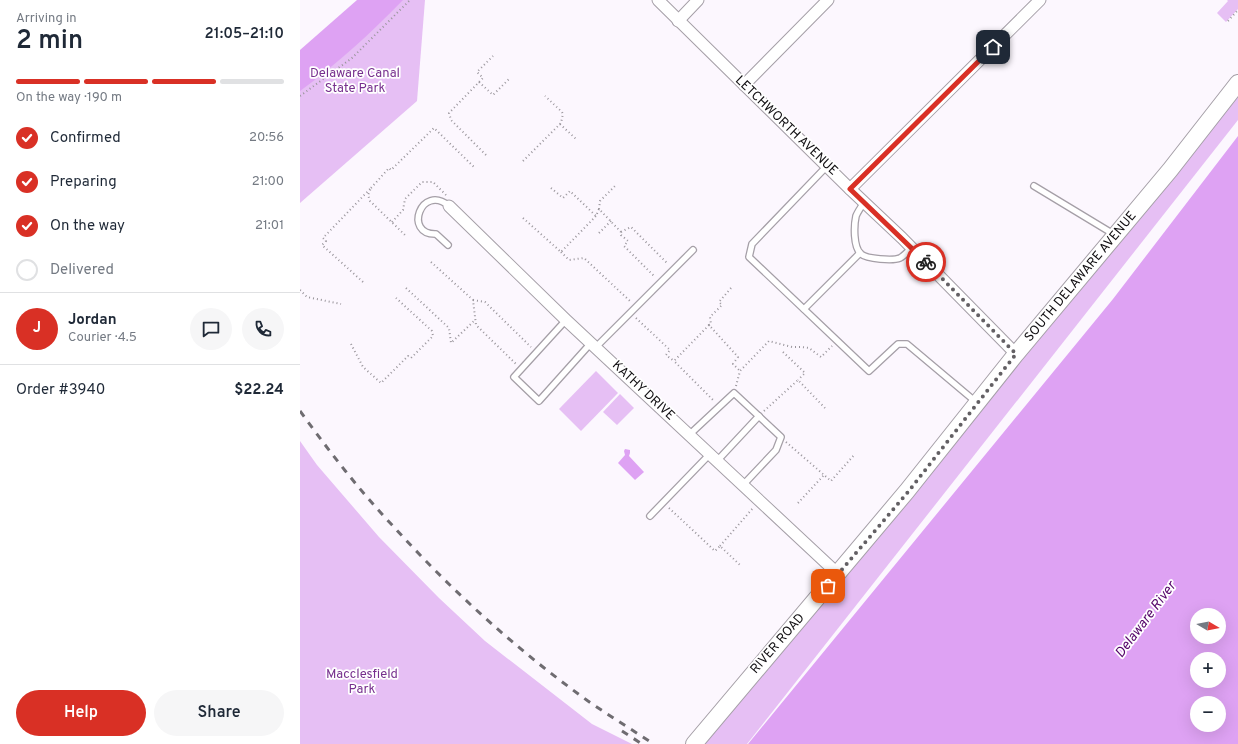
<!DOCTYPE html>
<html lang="en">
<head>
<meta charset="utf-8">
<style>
	:root { --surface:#fff; --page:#f6f6f7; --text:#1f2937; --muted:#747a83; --line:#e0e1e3; --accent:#d93025 }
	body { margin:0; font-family:Overpass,sans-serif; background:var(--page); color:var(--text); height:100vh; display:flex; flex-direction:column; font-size:15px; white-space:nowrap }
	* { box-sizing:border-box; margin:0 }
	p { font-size:13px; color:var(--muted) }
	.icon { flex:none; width:22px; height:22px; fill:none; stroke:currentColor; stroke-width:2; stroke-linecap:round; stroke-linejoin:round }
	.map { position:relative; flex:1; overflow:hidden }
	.side { display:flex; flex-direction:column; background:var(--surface); width:300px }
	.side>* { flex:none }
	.needle { width:26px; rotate:100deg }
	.buttons { position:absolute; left:890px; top:608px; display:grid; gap:8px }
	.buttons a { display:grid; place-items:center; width:36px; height:36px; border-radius:50%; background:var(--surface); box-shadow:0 4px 16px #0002; font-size:20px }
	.pin { position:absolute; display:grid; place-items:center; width:34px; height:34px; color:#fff; margin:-17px; border-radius:8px; box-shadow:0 2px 6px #0006 }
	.courier { position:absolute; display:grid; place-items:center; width:40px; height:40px; margin:-20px; border:3px solid #d93025; border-radius:50%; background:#fff; color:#222; box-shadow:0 1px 5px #0007 }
	.summary em { font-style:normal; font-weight:600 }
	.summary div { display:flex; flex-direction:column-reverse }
	.summary { display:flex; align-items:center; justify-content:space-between; height:68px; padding:0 16px }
	h1 { font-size:26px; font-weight:600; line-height:30px }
	.bar { display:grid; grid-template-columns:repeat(4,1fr); gap:6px 4px; align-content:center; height:48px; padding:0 16px }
	.bar i { height:5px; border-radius:3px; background:var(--line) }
	.bar .current { background:var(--accent) }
	.bar p { grid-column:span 4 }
	.line { display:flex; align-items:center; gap:10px; padding:0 16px; border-top:1px solid var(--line) }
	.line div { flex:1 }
	.round { display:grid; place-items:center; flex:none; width:42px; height:42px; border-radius:21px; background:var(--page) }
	ol { padding:0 16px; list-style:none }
	li { display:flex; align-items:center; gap:12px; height:44px }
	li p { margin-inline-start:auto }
	li .icon { padding:4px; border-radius:50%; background:var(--accent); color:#fff; stroke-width:4 }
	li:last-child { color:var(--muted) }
	li i { width:22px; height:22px; border:2px solid var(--line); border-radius:50% }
	.button { display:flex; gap:8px; margin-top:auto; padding:8px 16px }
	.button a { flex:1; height:46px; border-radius:24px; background:var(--accent); color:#fff; font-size:16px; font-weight:600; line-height:46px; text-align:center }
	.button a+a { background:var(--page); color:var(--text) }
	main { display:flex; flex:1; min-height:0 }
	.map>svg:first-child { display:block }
	.green { fill:#e6bff4 }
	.water { fill:#dea2f3; fill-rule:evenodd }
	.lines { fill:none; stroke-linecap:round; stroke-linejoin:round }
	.service-casing { stroke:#a59fa7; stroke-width:8 }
	.minor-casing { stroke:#a59fa7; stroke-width:13 }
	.secondary-casing { stroke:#a59fa7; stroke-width:18 }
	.path { stroke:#99959b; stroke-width:2; stroke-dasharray:1 3; stroke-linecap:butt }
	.service { stroke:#fff; stroke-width:5.5 }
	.minor { stroke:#fff; stroke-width:11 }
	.secondary { stroke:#fff; stroke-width:16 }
	.rail { stroke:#6f6c71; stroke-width:3; stroke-dasharray:7 7; stroke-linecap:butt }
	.done { stroke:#636064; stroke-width:4; stroke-dasharray:0 7.2 }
	.route { stroke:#d93025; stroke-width:5 }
	.labels { text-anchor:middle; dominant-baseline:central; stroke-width:3.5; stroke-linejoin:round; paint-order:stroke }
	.park-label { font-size:13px; fill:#77308e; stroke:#fff }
	.street-label { font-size:13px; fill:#100e11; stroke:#fff }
	.water-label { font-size:14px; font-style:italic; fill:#55056a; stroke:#fff }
</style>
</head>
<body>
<main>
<section class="side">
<div class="summary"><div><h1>2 min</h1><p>Arriving in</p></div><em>21:05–21:10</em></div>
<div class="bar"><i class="current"></i><i class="current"></i><i class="current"></i><i></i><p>On the way · 190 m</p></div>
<ol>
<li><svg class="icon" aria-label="check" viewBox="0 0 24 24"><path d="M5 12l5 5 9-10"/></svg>Confirmed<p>20:56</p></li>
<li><svg class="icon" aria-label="check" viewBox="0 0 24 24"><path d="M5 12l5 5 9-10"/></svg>Preparing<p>21:00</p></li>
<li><svg class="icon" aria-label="check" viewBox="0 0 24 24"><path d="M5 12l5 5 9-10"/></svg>On the way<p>21:01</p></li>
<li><i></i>Delivered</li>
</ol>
<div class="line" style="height:72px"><b class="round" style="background:var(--accent);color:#fff">J</b><div><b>Jordan</b><p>Courier · 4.5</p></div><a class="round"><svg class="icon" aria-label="chat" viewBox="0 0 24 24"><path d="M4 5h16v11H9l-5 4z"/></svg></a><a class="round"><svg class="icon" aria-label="phone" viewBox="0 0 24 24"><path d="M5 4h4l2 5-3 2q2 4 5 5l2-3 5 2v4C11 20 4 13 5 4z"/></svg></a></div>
<div class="line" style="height:52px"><div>Order #3940</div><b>$22.24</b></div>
<div class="button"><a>Help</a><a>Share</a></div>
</section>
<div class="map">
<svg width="938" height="744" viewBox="0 0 938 744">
	<rect width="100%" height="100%" fill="#fcf7fe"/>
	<!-- green -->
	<g class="green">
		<path d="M62,0H125L117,101L0,203V59Z"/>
		<path d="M927,0H938V9L926,22L917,13L928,1Z"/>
		<path d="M938,83V120L447,744H394Z"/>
		<path d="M296,371L318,393L281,431L259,409Z"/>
		<path d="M320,394L334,408L317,425L303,412Z"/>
		<path d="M0,441L17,465L79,537L139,598L185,641L292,724L332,744H0Z"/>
	</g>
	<!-- water -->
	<g class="water">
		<path d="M57,0H103C71,33 37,64 0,91V50Z"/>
		<path d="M938,136V744H448L813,299ZM897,615H919V637H897ZM897,659H919V681H897ZM897,703H919V725H897Z"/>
		<path d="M325,449L330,450V453L329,456L344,472L335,480L318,463L325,455L324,451Z"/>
	</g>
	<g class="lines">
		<defs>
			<g id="service">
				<path d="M527,166L452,244L449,257L569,371L598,344H607L676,402"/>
				<path d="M734,186L815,235"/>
				<path d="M564,202C562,206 558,211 556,216C554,225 553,247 561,254C567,259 593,261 600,258C604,256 608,251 612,248"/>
				<path d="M148,245L136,234C103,235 121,183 149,206"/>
				<path d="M504,309L560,253"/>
				<path d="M266,320L214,377L239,401L291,343"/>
				<path d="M296,347L393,250"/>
				<path d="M389,435L434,393L481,437L476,450L443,485"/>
				<path d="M417,461L459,416"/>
				<path d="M350,516L410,454"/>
			</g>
			<g id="minor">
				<path d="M358,0L550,189L602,238L716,354"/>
				<path d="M378,21L398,0"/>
				<path d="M444,85L528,0"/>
				<path d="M550,189L740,0"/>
				<path d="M149,206L266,320L538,574"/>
			</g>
			<path id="secondary" d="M394,744L607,491L716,354L870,170L938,83"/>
		</defs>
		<!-- service casing -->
		<use href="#service" class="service-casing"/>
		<!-- minor casing -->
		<use href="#minor" class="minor-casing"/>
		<!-- secondary casing -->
		<use href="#secondary" class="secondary-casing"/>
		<!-- path -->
		<g class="path">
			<path d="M928,21L938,10"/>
			<path d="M179,82L193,95L209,79"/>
			<path d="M0,96L52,58L110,0"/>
			<path d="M260,124L276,139"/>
			<path d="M186,155L151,120L149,113L183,78L177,72L193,56"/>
			<path d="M223,161L261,123L263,114L262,112L245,96"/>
			<path d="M71,188L89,168L91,170L134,128L174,167"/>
			<path d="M251,188L263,198L270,191L296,216L299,209L321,232V235L328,241L324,246L355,277"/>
			<path d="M299,209L300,201L315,186"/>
			<path d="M223,218L261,252L296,216"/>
			<path d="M92,222L103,210L105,199L122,182H133L146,195"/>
			<path d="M321,232L331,227L368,264"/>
			<path d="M299,233L311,221"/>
			<path d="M261,252L269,260L284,258L331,302"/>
			<path d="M131,262L173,300L176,325L216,364"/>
			<path d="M63,282L22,245L26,241L23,238L71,188L68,195L70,201L107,237"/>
			<path d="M106,288L149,328L151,343L175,320"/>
			<path d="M431,288L419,302L422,305L410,317L411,324L409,325L438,357L433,364L440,371"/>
			<path d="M0,290L7,297L41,304"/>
			<path d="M173,300L185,302L231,347"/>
			<path d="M336,318L370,350L366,355L374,361"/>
			<path d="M409,325L374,361L414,401"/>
			<path d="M51,344L63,367L81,383L108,356L111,358L133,336L132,331L96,298"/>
			<path d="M483,352L505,373L498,380"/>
			<path d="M436,386L440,371L469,341L492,347H502L509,348L521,357L532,346"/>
			<path d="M464,411L498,380L525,408"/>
			<path d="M486,442L531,481L555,454"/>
			<path d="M498,503L524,475"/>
			<path d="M369,508L415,551L420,546L440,565"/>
			<path d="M420,546L453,508"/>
		</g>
		<!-- service -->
		<use href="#service" class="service"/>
		<!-- minor -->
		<use href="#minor" class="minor"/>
		<!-- secondary -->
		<use href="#secondary" class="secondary"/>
		<!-- rail -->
		<g class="rail">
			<path d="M0,411C29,451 59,490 93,526C152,591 217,650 288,701C310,716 332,730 354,744"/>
			<path d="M322,731L342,744"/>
		</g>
	</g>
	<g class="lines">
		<!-- done -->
		<path class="done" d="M528,586L608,492L716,354L626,262"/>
		<!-- route -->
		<path class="route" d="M626,262L550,189L693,47"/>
	</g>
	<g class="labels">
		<!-- park labels -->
		<g class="park-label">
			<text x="55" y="74">Delaware Canal<tspan x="55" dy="15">State Park</tspan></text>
			<text x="62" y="675">Macclesfield<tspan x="62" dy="15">Park</tspan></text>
		</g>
		<!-- street labels -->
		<g class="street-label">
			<text transform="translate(486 126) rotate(44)">LETCHWORTH AVENUE</text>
			<text transform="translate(781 277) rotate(-50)">SOUTH DELAWARE AVENUE</text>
			<text transform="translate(343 391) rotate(43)">KATHY DRIVE</text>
			<text transform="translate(478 644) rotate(-49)">RIVER ROAD</text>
		</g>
		<!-- water labels -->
		<g class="water-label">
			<text transform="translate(846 620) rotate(-53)">Delaware River</text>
		</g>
	</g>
</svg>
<div class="buttons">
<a><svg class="needle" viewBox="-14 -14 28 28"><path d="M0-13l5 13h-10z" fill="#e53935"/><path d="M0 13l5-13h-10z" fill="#747a83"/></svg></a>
<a>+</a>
<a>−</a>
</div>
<div class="pin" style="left:528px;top:586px;background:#ea580c"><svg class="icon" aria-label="bag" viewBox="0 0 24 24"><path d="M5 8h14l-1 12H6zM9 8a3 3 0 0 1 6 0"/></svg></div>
<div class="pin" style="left:693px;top:47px;background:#1f2937"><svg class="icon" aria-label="home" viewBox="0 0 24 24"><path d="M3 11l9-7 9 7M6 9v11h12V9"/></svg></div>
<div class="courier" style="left:626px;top:262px"><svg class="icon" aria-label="bike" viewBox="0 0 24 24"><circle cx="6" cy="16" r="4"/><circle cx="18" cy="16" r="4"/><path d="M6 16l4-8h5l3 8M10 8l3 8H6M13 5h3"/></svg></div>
</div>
</main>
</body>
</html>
